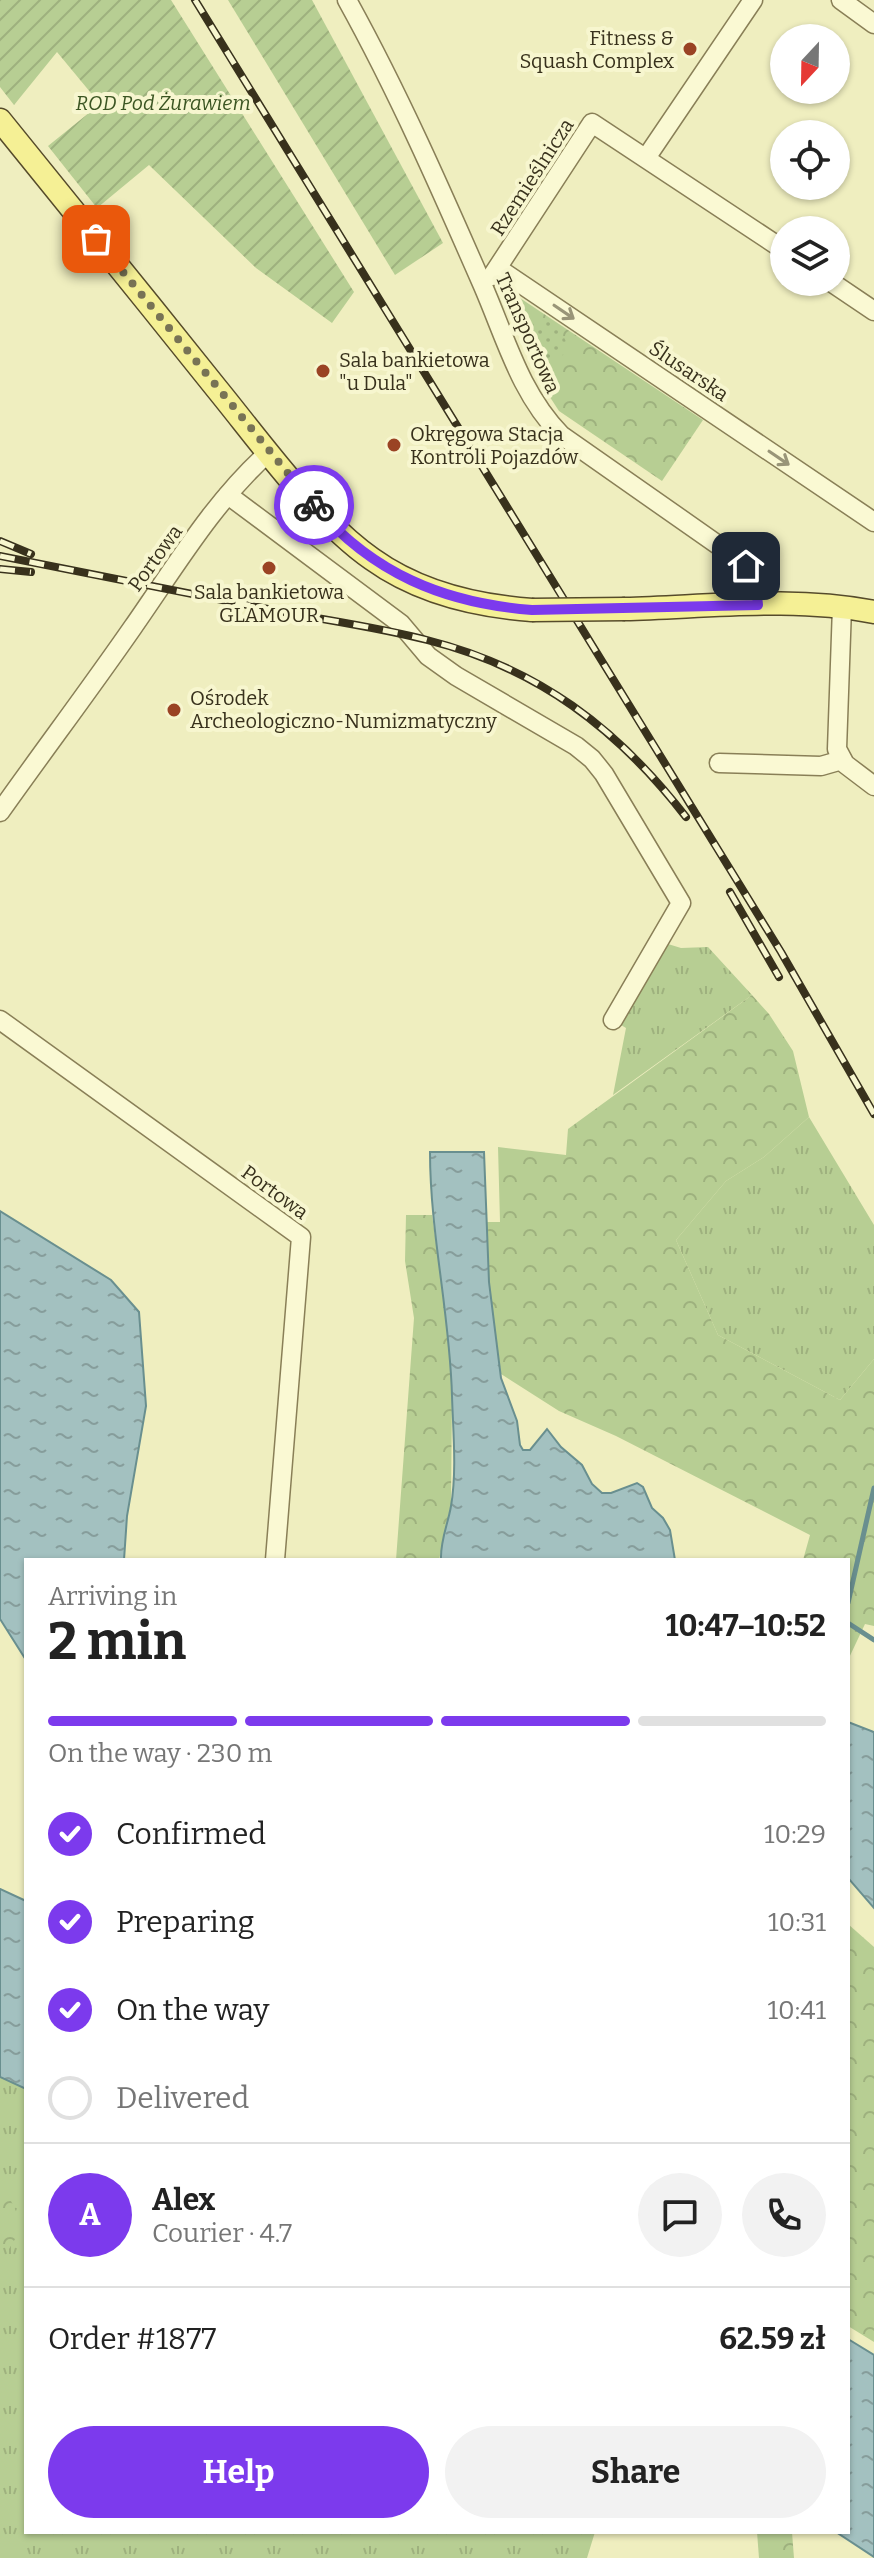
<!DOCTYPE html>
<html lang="en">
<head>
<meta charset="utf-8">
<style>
	:root { --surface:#fff; --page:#f2f2f2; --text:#222; --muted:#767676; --line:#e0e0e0; --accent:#7c3aed }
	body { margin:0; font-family:Bitter,serif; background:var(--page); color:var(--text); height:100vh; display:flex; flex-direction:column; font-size:30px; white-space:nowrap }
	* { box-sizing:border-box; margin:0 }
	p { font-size:26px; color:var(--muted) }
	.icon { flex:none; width:44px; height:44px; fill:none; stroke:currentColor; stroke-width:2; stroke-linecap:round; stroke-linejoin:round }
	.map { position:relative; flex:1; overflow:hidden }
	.sheet { position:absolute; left:24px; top:1558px; width:826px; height:976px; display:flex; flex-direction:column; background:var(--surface); border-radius:0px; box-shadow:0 2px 6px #0004 }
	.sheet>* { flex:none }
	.needle { width:52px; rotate:202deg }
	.controls { position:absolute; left:770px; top:24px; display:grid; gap:16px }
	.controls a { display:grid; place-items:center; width:80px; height:80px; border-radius:50%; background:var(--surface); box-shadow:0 2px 6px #0004; font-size:40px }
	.pin { position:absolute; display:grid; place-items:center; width:68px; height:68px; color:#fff; margin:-34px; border-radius:16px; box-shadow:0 4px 12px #0006 }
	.courier { position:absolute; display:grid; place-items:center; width:80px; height:80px; margin:-40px; border:6px solid #7c3aed; border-radius:50%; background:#fff; color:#222; box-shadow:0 2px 10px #0007 }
	.overview em { font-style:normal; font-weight:700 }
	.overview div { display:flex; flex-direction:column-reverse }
	.overview { display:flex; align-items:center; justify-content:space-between; height:136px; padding:0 24px }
	h1 { font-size:52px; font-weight:700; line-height:60px }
	.bar { display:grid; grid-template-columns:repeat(4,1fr); gap:12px 8px; align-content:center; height:96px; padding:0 24px }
	.bar i { height:10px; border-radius:6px; background:var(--line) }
	.bar .current { background:var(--accent) }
	.bar p { grid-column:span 4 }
	.line { display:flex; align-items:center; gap:20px; padding:0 24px; border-top:2px solid var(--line) }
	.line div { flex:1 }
	.round { display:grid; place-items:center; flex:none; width:84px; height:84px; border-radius:42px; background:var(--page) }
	ol { padding:0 24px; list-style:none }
	li { display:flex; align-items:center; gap:24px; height:88px }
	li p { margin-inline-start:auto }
	li .icon { padding:8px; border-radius:50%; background:var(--accent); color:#fff; stroke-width:4 }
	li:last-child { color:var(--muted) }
	li i { width:44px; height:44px; border:4px solid var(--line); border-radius:50% }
	.action { display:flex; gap:16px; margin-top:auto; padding:16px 24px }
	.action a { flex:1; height:92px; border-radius:48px; background:var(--accent); color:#fff; font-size:32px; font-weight:700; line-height:92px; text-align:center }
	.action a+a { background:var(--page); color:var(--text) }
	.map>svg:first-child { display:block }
	.grass { fill:url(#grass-tufts) }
	.forest { fill:url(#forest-crowns) }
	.park { fill:url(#park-dots) }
	.garden { fill:url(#garden-furrows) }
	.water { fill:url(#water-ripples); stroke:#698f8f; stroke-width:2 }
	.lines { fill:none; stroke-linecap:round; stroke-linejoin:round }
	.stream { stroke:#698f8f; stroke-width:5 }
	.minor-casing { stroke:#897f57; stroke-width:21 }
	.major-casing { stroke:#564b2b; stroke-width:25 }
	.minor { stroke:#faf9d3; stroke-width:18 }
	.major { stroke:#f5f095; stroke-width:22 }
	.rail-casing { stroke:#38311c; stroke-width:8 }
	.rail { stroke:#f7f6cf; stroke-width:5; stroke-dasharray:15; stroke-linecap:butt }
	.major-bridge-casing { stroke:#564b2b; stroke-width:25; stroke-linecap:butt }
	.major-bridge { stroke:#f5f095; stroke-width:22 }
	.oneway { stroke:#999578 }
	.done { stroke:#787355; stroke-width:8; stroke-dasharray:0 14.4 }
	.route { stroke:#7c3aed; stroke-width:10 }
	.poi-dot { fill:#9a4324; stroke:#f7f6cf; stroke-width:3 }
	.labels { text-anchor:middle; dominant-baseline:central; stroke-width:8; stroke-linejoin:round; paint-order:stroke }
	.poi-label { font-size:20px; fill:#38311c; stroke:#f7f6cf; text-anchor:start }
	.park-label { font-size:20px; font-style:italic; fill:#3b5522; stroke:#f7f6cf }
	.street-label { font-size:20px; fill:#38311c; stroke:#f7f6cf }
</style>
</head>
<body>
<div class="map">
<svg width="874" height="2558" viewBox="0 0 874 2558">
	<defs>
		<pattern id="grass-tufts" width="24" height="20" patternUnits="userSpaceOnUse" patternTransform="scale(2)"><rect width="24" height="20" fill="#b7ce93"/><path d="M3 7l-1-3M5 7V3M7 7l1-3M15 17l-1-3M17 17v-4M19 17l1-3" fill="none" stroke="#9eb17e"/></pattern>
		<pattern id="forest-crowns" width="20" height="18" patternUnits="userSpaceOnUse" patternTransform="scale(2)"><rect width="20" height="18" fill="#b7ce93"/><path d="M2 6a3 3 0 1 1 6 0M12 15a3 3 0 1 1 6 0" fill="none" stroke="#9eb17e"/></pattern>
		<pattern id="park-dots" width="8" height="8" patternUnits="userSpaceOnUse" patternTransform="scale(2)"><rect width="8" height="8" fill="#b7ce93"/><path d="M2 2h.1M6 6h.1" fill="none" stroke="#9eb17e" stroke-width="1.8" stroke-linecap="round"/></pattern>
		<pattern id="garden-furrows" width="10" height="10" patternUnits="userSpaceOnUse" patternTransform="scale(2)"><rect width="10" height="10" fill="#b7ce93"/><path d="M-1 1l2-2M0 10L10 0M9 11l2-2" fill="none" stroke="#9eb17e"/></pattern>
		<pattern id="water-ripples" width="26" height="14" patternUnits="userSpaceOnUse" patternTransform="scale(2)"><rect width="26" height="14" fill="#a3c1c0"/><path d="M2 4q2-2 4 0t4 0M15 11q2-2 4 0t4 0" fill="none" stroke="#869d9b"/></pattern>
	</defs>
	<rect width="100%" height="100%" fill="#efeebf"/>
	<!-- grass -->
	<g class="grass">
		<path d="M668,944L681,948L708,947L752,995L613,1095L626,1028L621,1025Z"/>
		<path d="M809,1117L874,1225V1359L840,1400L718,1335L676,1240L726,1181L764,1157Z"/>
		<path d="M0,2077L26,2089V2532H595L587,2558H0Z"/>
	</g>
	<!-- forest -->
	<g class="forest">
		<path d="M520,298L703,420L662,481L559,411L544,388L508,302Z"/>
		<path d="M752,995L769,1014L793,1051L809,1117L764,1157L726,1181L676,1240L718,1335L840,1400L874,1359V1626L865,1624L848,1660V1560H803L810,1535L616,1436L559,1411L501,1374L489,1282L486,1222H500L498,1147L566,1155L568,1129Z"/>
		<path d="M406,1215H432L449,1334L452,1394L451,1504L439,1560H396L414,1318L405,1261Z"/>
		<path d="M848,1924L874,1947V2342L848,2326Z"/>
		<path d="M0,2178L23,2226L9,2249L0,2245Z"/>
		<path d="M757,2532H792L794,2558H759Z"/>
	</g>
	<!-- park -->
	<path class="park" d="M538,319C553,320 563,331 567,345L563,355L549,362C532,357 524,330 538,319Z"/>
	<!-- garden -->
	<g class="garden">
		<path d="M0,0H171L354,292L332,323L256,268L149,165L97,208L48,146L100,104L57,52L14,105L0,87Z"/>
		<path d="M228,0H312L443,243L395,275Z"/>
	</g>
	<!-- water -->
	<g class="water">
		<path d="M430,1152H484L489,1282L501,1378L517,1421L520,1445L523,1450H530L547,1429L561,1447L582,1465L592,1484L602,1493H611L637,1483L643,1487L652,1508L663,1518L670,1530L675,1560H441C440,1541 448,1524 451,1506C457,1471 453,1431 452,1396C450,1314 430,1234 430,1152Z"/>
		<path d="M0,1211L111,1280L139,1312L146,1406L127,1516L124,1560H26V1660L0,1619Z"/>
		<path d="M848,1722L874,1732V1908L848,1878Z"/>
		<path d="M0,1889L26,1901V2089L0,2077Z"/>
		<path d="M848,2339L874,2355V2557L836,2532H848Z"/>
	</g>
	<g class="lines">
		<!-- stream -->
		<g class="stream">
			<path d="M848,1603L874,1488"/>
			<path d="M848,1623L874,1640"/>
		</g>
		<defs>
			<g id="minor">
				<path d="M347,0C398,92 441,190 483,286C506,339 520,393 561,435L738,559L752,574L758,605"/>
				<path d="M841,0L874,24"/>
				<path d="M646,158L753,0"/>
				<path d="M499,269L874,522"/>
				<path d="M492,276L592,123L784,250"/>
				<path d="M831,282L874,311"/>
				<path d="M228,495L401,624L428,656L456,676L576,746L592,759L604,774L681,903L613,1020"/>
				<path d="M842,607L837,749L845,764L874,786"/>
				<path d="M719,763L821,766L842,760"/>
				<path d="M0,812C44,750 90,689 133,627C175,567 214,501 269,452"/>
				<path d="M0,1020L301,1237L275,1560"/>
			</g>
			<g id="major">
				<path d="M0,120C72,209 145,299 217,389C261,443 316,520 372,559C418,592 476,606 532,610"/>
				<path d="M625,609C706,607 793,596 874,612"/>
			</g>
		</defs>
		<!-- minor casing -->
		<use href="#minor" class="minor-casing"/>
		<!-- major casing -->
		<use href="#major" class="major-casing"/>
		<!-- minor -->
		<use href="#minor" class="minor"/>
		<!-- major -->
		<use href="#major" class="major"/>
		<defs>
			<g id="rail">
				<path d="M195,0L781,952L874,1114"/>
				<path d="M0,541L31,554"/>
				<path d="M0,556C91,574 182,592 273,610C324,620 377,627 427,640C538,668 617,728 686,817"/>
				<path d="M0,569L31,572"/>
				<path d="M730,892L779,977"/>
			</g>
		</defs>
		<!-- rail casing -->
		<use href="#rail" class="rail-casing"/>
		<!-- rail -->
		<use href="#rail" class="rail"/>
		<defs>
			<path id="major-bridge" d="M532,610L625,609"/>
		</defs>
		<!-- major-bridge casing -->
		<use href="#major-bridge" class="major-bridge-casing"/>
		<!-- major-bridge -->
		<use href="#major-bridge" class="major-bridge"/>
	</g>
	<!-- one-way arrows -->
	<defs><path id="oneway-shaft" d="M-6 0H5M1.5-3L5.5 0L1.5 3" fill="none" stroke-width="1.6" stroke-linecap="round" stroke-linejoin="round" transform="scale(2)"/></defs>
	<g class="oneway">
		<use href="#oneway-shaft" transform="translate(564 312) rotate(34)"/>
		<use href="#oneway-shaft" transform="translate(779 458) rotate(34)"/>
	</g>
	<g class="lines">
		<!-- done -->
		<path class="done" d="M96,239L314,505"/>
		<!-- route -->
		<path class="route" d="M314,505C372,573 443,603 532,610L758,605L756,585L746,566"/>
	</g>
	<!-- markers -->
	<g class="poi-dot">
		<circle cx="690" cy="49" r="8"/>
		<circle cx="323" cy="371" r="8"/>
		<circle cx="394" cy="445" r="8"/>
		<circle cx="269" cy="568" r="8"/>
		<circle cx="174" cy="710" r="8"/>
	</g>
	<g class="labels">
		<!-- poi labels -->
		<g class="poi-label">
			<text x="674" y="38" text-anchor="end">Fitness &amp;<tspan x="674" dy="23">Squash Complex</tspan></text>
			<text x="339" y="360">Sala bankietowa<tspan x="339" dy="23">"u Dula"</tspan></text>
			<text x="410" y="434">Okręgowa Stacja<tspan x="410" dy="23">Kontroli Pojazdów</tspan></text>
			<text x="269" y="592" text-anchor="middle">Sala bankietowa<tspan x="269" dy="23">GLAMOUR</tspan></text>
			<text x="190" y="698">Ośrodek<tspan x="190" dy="23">Archeologiczno-Numizmatyczny</tspan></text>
		</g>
		<!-- park labels -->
		<g class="park-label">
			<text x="163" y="103">ROD Pod Żurawiem</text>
		</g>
		<!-- street labels -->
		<g class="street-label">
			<text transform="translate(532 177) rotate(-57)">Rzemieślnicza</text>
			<text transform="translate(528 333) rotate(66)">Transportowa</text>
			<text transform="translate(689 371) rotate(34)">Ślusarska</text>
			<text transform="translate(155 558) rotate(-54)">Portowa</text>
			<text transform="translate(275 1192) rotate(36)">Portowa</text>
		</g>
	</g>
</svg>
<div class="controls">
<a><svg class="needle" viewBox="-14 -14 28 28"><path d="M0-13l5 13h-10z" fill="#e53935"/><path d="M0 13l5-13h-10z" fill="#767676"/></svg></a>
<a><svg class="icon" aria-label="locate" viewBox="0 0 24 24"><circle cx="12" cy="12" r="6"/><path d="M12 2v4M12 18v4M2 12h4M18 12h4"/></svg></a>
<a><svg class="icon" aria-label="layers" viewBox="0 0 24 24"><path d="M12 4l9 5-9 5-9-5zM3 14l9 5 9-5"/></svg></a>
</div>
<div class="pin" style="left:96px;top:239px;background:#ea580c"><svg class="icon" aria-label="bag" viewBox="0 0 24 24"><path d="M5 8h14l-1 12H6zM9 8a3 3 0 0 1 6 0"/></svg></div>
<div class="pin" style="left:746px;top:566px;background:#1f2937"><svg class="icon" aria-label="home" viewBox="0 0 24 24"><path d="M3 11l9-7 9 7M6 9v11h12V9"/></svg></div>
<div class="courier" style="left:314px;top:505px"><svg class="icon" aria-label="bike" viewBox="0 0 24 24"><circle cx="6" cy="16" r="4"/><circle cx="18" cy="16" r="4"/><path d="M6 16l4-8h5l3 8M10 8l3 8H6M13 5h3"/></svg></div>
<section class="sheet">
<div class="overview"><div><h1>2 min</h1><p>Arriving in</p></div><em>10:47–10:52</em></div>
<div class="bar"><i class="current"></i><i class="current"></i><i class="current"></i><i></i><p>On the way · 230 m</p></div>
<ol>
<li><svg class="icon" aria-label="check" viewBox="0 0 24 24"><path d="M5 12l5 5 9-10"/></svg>Confirmed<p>10:29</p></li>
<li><svg class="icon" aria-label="check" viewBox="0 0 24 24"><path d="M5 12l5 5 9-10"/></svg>Preparing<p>10:31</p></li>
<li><svg class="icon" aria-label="check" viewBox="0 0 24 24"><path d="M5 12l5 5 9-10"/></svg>On the way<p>10:41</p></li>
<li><i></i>Delivered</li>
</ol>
<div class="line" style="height:144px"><b class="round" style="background:var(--accent);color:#fff">A</b><div><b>Alex</b><p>Courier · 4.7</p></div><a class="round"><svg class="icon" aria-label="chat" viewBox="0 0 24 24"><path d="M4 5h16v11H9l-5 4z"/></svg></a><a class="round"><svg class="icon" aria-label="phone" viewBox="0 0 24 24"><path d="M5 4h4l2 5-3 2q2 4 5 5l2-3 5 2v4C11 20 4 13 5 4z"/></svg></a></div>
<div class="line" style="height:104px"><div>Order #1877</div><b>62.59 zł</b></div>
<div class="action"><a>Help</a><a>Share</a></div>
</section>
</div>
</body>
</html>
